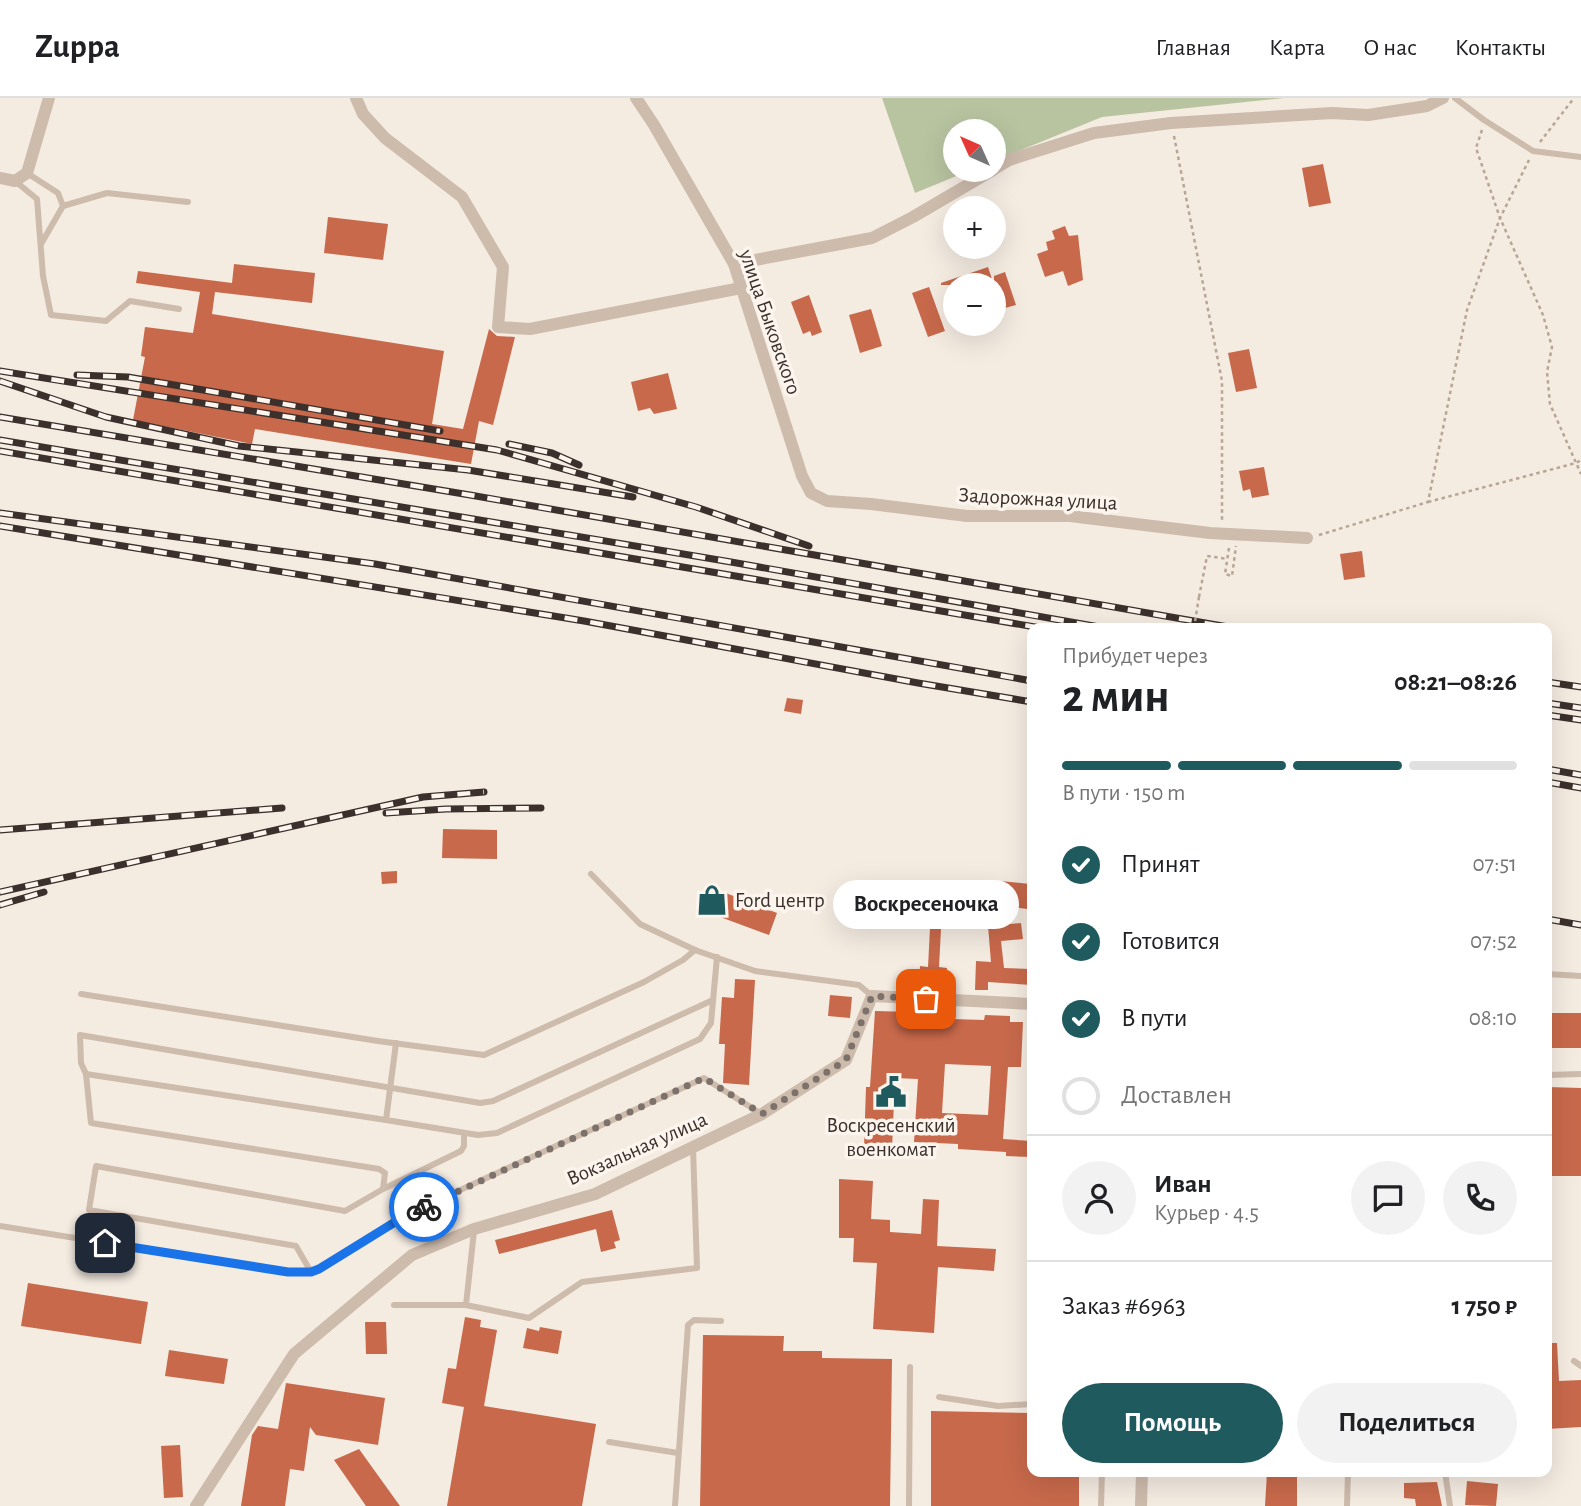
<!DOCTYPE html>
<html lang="ru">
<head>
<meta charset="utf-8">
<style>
	:root { --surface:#fff; --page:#f2f2f2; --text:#202124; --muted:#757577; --line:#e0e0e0; --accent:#1f5a5e }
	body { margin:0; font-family:"Alegreya Sans",sans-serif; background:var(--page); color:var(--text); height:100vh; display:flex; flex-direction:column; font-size:26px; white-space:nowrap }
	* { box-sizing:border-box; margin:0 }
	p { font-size:23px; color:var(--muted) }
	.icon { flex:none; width:38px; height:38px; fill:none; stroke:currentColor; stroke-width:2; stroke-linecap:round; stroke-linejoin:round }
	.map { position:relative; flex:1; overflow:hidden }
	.panel { position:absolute; left:1027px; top:525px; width:525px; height:854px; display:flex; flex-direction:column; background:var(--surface); border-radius:14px; box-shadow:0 7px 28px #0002 }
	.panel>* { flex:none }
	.needle { width:46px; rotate:315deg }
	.fabs { position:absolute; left:943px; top:21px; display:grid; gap:14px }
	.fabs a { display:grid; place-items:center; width:63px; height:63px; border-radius:50%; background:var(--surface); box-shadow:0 7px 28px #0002; font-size:35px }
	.pin { position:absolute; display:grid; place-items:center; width:60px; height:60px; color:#fff; margin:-30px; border-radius:14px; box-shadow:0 4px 10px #0006 }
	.courier { position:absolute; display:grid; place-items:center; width:70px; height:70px; margin:-35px; border:5px solid #1a73e8; border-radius:50%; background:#fff; color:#222; box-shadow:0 2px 9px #0007 }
	.bubble { position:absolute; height:49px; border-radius:24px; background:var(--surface); box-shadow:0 7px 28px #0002; font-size:23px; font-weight:600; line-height:49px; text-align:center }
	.head em { font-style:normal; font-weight:600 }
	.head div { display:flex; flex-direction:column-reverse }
	.head { display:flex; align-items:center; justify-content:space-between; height:119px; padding:0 35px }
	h1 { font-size:46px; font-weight:600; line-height:52px }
	.bar { display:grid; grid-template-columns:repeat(4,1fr); gap:10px 7px; align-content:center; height:84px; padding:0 35px }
	.bar i { height:9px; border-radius:5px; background:var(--line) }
	.bar .on { background:var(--accent) }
	.bar p { grid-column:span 4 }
	.line { display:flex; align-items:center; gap:18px; padding:0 35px; border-top:2px solid var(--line) }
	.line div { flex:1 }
	.round { display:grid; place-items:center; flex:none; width:74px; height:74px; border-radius:37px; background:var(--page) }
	ol { padding:0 35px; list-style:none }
	li { display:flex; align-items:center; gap:21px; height:77px }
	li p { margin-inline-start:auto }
	li .icon { padding:7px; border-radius:50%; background:var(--accent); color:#fff; stroke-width:4 }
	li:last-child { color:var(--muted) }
	li i { width:38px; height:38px; border:4px solid var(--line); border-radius:50% }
	.action { display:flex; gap:14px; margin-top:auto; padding:14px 35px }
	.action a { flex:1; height:80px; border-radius:42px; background:var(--accent); color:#fff; font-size:28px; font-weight:600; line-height:80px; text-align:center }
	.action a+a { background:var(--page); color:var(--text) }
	header { display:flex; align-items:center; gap:42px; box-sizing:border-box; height:98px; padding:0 35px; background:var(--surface); border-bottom:2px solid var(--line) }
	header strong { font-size:33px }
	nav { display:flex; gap:38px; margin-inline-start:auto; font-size:24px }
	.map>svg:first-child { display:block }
	.green { fill:#b8c4a0 }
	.building { fill:#c8694b; fill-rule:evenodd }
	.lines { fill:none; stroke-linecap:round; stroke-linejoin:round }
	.path { stroke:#b9a596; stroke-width:2.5; stroke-dasharray:3.5 3.5; stroke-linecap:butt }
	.lane { stroke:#cdbbac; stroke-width:6 }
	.street { stroke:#cdbbac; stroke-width:12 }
	.rail-casing { stroke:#3b302b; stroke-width:7 }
	.rail { stroke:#fbf5ee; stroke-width:4.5; stroke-dasharray:13; stroke-linecap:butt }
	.path-bridge { stroke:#b9a596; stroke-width:2.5; stroke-dasharray:3.5 3.5; stroke-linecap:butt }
	.done { stroke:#7c716b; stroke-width:7; stroke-dasharray:0 12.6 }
	.route { stroke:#1a73e8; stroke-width:9 }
	.labels { text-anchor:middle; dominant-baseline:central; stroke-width:7; stroke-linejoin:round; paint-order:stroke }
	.street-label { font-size:21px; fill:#3b302b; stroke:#fbf5ee }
	.poi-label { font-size:21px; fill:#3b302b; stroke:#fbf5ee; text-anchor:start }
</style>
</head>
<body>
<header>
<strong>Zuppa</strong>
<nav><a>Главная</a><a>Карта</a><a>О нас</a><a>Контакты</a></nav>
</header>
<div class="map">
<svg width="1581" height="1408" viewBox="0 0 1581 1408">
	<rect width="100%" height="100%" fill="#f4ebe1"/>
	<!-- green -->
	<path class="green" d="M882,0H1284L1102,19L994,63V33H956V72H971L915,95Z"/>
	<!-- building -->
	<g class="building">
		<path d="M1323,66L1331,105L1309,109L1302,70Z"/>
		<path d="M328,119L388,126L383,162L324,155Z"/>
		<path d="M1065,128L1069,138L1078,137L1083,182L1068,188L1063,173L1045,179L1037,156L1048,152L1046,144L1055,141L1052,133Z"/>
		<path d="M234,166L315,175L312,205L215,194L212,216L444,253L432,326L463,331L489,231L497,238L515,239L493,327L479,323L471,366L255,331L252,346L133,322L145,259L141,258L145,229L193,235L200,194L136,185L138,173L232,185Z"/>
		<path d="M988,169L994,187V178L1005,174L1016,207L994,213V187H941V185Z"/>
		<path d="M929,189L945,233L928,239L912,195Z"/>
		<path d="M809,197L822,234L812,238L810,233L803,236L791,204Z"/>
		<path d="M871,211L882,248L860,255L849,217Z"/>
		<path d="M1249,251L1257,290L1236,294L1228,255Z"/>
		<path d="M668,275L677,311L654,316L650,310L638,313L631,284Z"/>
		<path d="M1264,369L1269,397L1252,400L1250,391L1243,393L1239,373Z"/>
		<path d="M1362,453L1365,479L1344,482L1340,456Z"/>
		<path d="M787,600L803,602L801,616L784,613Z"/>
		<path d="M443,731L497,732V761L442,760Z"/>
		<path d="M397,773V785L382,786L381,774Z"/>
		<path d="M1000,783L1030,786L1027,811L998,807L999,804H993L994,791L999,792Z"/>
		<path d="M713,790L777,815L769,837L704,813Z"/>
		<path d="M1021,825L1023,841L1001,843L1004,870L1032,871V887L988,884V892H975L976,863L991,864L988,828Z"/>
		<path d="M930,830L941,831L939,869L947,870L946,889L919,887L920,868L928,869Z"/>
		<path d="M735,881L755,882L749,987L723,985L725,946H719L722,899L734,900Z"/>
		<path d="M830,897L852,899L850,920L828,918Z"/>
		<path d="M875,913L952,915V921L984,922L985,917L1010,918V924H1023L1021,969H1008L1003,1041L1032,1043V1059L1006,1058V1054L958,1051V1046L914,1044L918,981L895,980L892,1051L864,1050L866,989H870ZM945,966L991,968L988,1017L942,1015Z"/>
		<rect x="1547" y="915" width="34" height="35"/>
		<path d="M1547,989L1581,990V1078H1547Z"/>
		<path d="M839,1081L873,1083L871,1121L890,1122V1134L921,1136L923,1101L939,1102L937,1148L996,1151L994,1173L938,1169L934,1235L873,1231L877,1165L853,1164L854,1140H839Z"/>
		<path d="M612,1112L620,1142L614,1144L616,1150L601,1154L596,1131L499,1156L495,1142Z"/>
		<path d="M28,1185L148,1204L141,1246L21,1228Z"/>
		<path d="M465,1219L481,1222L480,1229L497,1232L484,1308L596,1326L582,1408H447L464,1309L442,1305L448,1270L456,1271Z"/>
		<path d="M365,1224H386L387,1256H366Z"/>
		<path d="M540,1229L562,1233L558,1256L523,1250L527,1230L539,1233Z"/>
		<path d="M703,1237L784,1238L783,1253H822V1260L892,1261L890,1408H700Z"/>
		<path d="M1547,1245H1557L1559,1283L1581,1282V1329L1547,1331Z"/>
		<path d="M169,1252L228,1261L224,1286L165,1278Z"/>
		<path d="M286,1285L385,1300L378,1347L316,1337L310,1329L304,1373L290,1371L285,1408H241L252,1337L258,1328L278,1331Z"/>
		<path d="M931,1313L1032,1315V1374H1079V1408H931Z"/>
		<path d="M180,1347L183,1399L164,1400L161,1348Z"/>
		<path d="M359,1351L400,1408H366L334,1362Z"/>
		<path d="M1267,1374H1297V1408H1265Z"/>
		<path d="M1467,1383L1498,1386L1496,1408L1465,1407Z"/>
		<path d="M1437,1384L1442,1408H1416L1415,1401L1404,1400V1385Z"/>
	</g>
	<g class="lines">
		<!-- path -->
		<g class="path">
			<path d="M1482,32L1476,50L1500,120L1543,217L1552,249L1547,274L1550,306L1581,376"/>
			<path d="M1174,38L1222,283V422"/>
			<path d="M1540,44L1574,0"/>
			<path d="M1428,404L1576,365L1581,362"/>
			<path d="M1319,437L1428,404L1467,212L1500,120L1529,62"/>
			<path d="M1229,450L1225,476L1232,478L1236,448"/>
			<path d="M1199,499L1207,458L1227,461"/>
		</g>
		<!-- lane -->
		<g class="lane">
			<path d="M1455,0L1484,22L1533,53L1581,59"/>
			<path d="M27,75L58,95L63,108L41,146"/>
			<path d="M15,83L37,101L43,178L51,217L106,223L130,203L179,211"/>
			<path d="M63,108L107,95L188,104"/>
			<path d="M591,776L640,826L695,852L755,873L859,887L872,898"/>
			<path d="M1547,876L1581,878"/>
			<path d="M81,896L378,943L484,957L644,884L683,862L695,852"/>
			<path d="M396,945L386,1022L478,1037L497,1035L700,941L711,925L717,859"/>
			<path d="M86,976L81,965L80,937L480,1005L493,1003L713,902"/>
			<path d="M1547,977L1581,976"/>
			<path d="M386,1022L86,976L91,1025L379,1071L385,1075L383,1091L345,1113L96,1068L89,1112L296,1148L311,1174L408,1116L704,980L760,1015"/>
			<path d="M383,1091L461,1053L464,1048V1035"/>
			<path d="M0,1128L288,1174H311"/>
			<path d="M474,1133L466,1207L529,1220L582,1184L697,1170L693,1049"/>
			<path d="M394,1207H466"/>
			<path d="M1574,1263L1581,1268"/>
			<path d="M939,1299L998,1308L1032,1306"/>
			<path d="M609,1344L678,1355"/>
			<path d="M1445,1374L1450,1408"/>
			<path d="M675,1408L688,1227L694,1222L721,1223"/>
			<path d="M909,1408L910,1269"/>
			<path d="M1101,1408L1102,1374"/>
			<path d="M1347,1408L1348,1374"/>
		</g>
		<!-- street -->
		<g class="street">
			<path d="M356,0L363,16L385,40L462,99L503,169L498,229L530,231L741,190"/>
			<path d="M636,0L654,27L734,166L802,378L811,395L827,403L871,406L967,418H1070L1210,435L1307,440"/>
			<path d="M994,71L1009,62L1094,35L1171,25L1332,15L1368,17L1427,8L1443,0"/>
			<path d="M0,80L15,83L27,75L49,0"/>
			<path d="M734,166L872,140L913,119L993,72"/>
			<path d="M196,1408L294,1256L412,1157L474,1131L595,1096L762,1016L846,962L872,898L1032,906"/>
			<path d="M1141,1408L1142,1374"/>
		</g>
		<defs>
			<g id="rail">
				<path d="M0,273L497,352L696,409L809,448"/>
				<path d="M77,277L128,279L440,333"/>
				<path d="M0,283L106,319L239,348L468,372L633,399"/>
				<path d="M0,319L470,397L1234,530"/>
				<path d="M0,342L731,464L1105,530"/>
				<path d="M509,346L552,355L579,367"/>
				<path d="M0,353L1041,530"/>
				<path d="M0,415L375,466L1032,583"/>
				<path d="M0,428L584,523L918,585L1032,604"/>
				<path d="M1547,584L1581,589"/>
				<path d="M1547,605L1581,610"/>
				<path d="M1547,617L1581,622"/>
				<path d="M1547,671L1581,677"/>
				<path d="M1547,684L1581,690"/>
				<path d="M386,715L446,711L541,710"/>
				<path d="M0,732L282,710"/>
				<path d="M0,794L423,699L484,694"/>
				<path d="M0,807L44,794"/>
				<path d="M1547,821L1581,827"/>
			</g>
		</defs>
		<!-- rail casing -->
		<use href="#rail" class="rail-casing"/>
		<!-- rail -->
		<use href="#rail" class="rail"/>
		<!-- path-bridge -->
		<path class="path-bridge" d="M1194,530L1199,499"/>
	</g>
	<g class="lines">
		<!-- done -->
		<path class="done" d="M424,1109L704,980L762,1016L846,962L872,898L926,901"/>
		<!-- route -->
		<path class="route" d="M105,1145L288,1174H311L319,1171L408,1116L424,1109"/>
	</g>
	<!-- icons -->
	<defs>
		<symbol id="shop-bare" viewBox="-9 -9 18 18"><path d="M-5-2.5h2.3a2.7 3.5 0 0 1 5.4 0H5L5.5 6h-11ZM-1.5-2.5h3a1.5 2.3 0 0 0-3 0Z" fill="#1f5a5e" stroke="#fbf5ee" stroke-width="2.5" paint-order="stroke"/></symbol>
		<symbol id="civic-bare" viewBox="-9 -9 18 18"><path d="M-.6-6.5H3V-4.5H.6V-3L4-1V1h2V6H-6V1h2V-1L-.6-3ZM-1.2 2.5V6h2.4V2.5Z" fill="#1f5a5e" stroke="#fbf5ee" stroke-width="2.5" paint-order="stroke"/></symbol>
	</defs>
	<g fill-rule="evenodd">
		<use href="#shop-bare" x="690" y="780" width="44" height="44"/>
		<use href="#civic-bare" x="869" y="972" width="44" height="44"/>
	</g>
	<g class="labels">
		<!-- street labels -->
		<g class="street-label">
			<text transform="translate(770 224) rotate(71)">улица Быковского</text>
			<text transform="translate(1038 401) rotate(3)">Задорожная улица</text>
			<text transform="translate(637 1051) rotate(-24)">Вокзальная улица</text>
		</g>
		<!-- poi labels -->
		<g class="poi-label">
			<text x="735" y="802">Ford центр</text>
			<text x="891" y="1027" text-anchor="middle">Воскресенский<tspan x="891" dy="24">военкомат</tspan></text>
		</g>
	</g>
</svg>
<div class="fabs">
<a><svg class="needle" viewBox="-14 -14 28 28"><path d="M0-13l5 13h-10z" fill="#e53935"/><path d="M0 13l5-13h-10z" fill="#757577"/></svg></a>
<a>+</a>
<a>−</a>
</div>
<div class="pin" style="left:926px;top:901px;background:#ea580c"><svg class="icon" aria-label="bag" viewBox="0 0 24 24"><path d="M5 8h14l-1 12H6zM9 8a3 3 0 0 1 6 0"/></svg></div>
<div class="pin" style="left:105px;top:1145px;background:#1f2937"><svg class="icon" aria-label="home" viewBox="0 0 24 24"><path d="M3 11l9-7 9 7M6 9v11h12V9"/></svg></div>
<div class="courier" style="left:424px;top:1109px"><svg class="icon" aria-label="bike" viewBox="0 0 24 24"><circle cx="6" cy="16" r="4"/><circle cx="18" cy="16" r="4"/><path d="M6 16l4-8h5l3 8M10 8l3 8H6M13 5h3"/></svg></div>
<div class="bubble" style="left:833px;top:782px;width:186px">Воскресеночка</div>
<section class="panel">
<div class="head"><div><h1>2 мин</h1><p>Прибудет через</p></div><em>08:21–08:26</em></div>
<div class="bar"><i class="on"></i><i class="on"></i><i class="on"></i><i></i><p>В пути · 150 m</p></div>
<ol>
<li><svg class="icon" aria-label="check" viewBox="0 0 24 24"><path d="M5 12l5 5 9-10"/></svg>Принят<p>07:51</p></li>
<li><svg class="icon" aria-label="check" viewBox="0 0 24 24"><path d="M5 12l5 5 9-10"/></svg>Готовится<p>07:52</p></li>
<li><svg class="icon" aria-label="check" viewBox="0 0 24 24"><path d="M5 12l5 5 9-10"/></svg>В пути<p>08:10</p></li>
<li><i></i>Доставлен</li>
</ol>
<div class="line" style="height:126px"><a class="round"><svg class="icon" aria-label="person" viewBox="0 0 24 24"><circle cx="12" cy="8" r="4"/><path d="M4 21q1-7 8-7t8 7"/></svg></a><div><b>Иван</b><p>Курьер · 4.5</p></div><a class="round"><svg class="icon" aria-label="chat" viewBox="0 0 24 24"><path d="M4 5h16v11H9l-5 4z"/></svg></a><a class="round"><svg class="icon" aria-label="phone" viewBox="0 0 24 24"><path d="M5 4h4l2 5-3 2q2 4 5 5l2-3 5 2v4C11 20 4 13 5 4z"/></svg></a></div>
<div class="line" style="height:91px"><div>Заказ #6963</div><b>1 750 ₽</b></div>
<div class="action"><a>Помощь</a><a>Поделиться</a></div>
</section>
</div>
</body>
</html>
